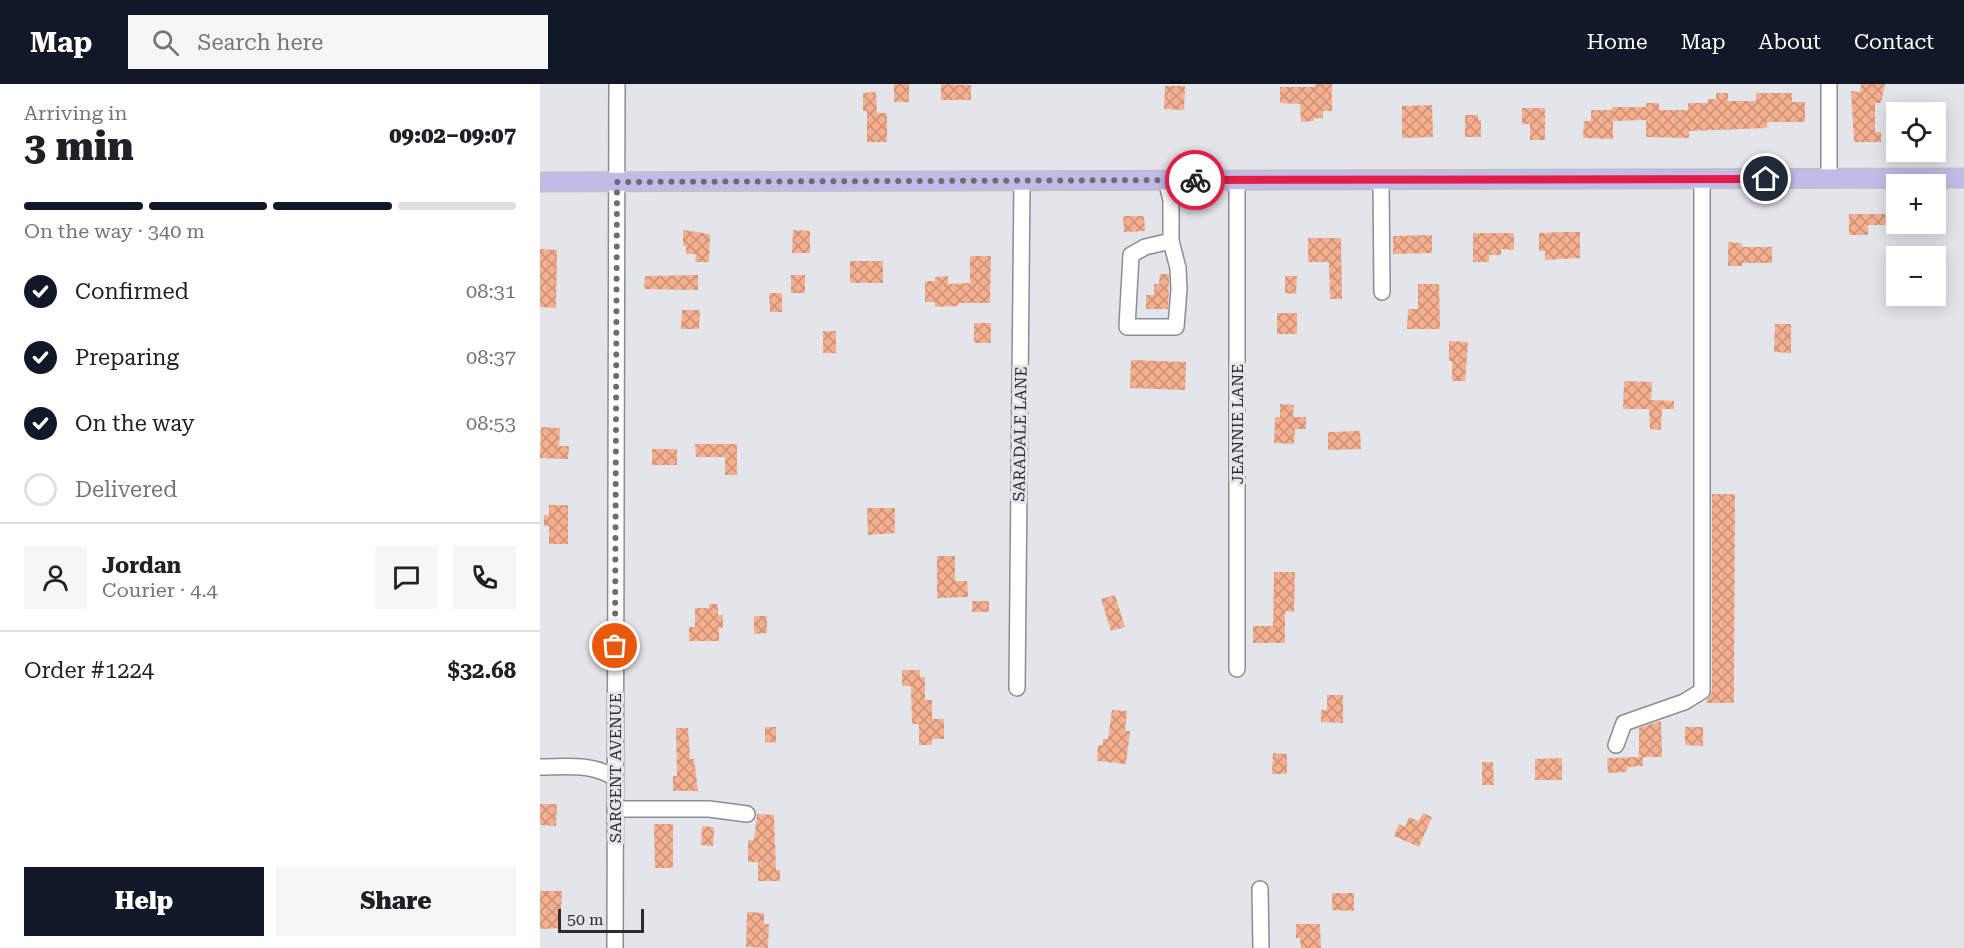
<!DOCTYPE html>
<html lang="en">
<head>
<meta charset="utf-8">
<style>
	:root { --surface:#fff; --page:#f6f6f6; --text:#202124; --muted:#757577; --line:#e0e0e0; --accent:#111827 }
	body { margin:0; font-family:"Roboto Serif",serif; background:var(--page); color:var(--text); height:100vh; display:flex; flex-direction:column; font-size:22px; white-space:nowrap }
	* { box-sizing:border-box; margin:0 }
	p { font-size:20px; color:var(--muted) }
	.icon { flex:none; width:33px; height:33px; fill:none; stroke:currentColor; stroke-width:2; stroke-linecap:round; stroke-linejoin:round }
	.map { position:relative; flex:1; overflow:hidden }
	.details { display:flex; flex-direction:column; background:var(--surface); width:540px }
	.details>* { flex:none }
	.controls { position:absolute; left:1346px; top:18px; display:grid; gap:12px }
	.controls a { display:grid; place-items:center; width:60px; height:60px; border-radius:0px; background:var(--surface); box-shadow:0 3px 15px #0003; font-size:30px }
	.scale { position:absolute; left:18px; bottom:15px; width:86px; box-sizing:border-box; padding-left:6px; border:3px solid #2c2c2f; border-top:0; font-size:16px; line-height:21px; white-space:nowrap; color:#2c2c2f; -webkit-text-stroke:4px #e4e4eb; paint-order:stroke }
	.pin { position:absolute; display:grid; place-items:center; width:51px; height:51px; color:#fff; margin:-26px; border:3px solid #fff; border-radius:50%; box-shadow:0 2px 6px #0007 }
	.courier { position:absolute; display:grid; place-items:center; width:60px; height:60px; margin:-30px; border:4px solid #e11d48; border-radius:50%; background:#fff; color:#222; box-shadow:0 2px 8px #0007 }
	.overview em { font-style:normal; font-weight:800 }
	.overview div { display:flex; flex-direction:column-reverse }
	.overview { display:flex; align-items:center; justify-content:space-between; height:102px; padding:0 24px }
	h1 { font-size:39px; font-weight:800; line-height:45px }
	.bar { display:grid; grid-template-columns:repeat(4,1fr); gap:9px 6px; align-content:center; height:72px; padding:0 24px }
	.bar i { height:8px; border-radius:4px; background:var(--line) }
	.bar .selected { background:var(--accent) }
	.bar p { grid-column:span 4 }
	.line { display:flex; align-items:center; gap:15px; padding:0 24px; border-top:2px solid var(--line) }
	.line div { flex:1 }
	.round { display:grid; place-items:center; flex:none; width:63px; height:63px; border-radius:0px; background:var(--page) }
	ol { padding:0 24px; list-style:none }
	li { display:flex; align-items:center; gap:18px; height:66px }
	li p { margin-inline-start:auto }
	li .icon { padding:6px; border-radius:50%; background:var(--accent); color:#fff; stroke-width:4 }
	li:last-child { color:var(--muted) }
	li i { width:33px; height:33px; border:3px solid var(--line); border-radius:50% }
	.button { display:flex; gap:12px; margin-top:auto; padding:12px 24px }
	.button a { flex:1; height:69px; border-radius:0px; background:var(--accent); color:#fff; font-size:24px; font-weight:800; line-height:69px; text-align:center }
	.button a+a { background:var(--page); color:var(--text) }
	header { display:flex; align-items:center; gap:36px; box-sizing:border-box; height:84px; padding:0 30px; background:var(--accent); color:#fff }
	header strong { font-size:28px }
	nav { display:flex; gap:33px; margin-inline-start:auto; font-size:21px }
	.search { width:420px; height:54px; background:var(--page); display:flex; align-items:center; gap:15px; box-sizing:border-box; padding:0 21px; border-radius:0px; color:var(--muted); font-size:22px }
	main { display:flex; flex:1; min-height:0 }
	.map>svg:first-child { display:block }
	.building { fill:url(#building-cross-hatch) }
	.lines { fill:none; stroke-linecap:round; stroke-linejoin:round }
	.minor-casing { stroke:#8c8d93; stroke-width:18 }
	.major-casing { stroke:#c0c0c1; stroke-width:21 }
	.minor { stroke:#fff; stroke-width:15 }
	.major { stroke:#c2bbe8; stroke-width:18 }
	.done { stroke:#6c6c71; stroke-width:6; stroke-dasharray:0 10.8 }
	.route { stroke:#e11d48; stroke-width:8 }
	.labels { text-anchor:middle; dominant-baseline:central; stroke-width:6; stroke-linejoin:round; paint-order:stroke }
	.street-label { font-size:16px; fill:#2c2c2f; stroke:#e4e4eb }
</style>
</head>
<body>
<header>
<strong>Map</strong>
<div class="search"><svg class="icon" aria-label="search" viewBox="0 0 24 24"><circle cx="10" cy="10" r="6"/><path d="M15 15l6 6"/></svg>Search here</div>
<nav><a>Home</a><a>Map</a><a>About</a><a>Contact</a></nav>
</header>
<main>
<section class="details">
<div class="overview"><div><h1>3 min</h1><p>Arriving in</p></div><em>09:02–09:07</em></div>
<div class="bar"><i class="selected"></i><i class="selected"></i><i class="selected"></i><i></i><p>On the way · 340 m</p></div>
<ol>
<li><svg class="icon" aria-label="check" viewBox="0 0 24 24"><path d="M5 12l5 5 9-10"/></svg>Confirmed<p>08:31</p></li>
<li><svg class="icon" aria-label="check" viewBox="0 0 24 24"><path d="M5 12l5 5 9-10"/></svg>Preparing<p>08:37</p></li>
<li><svg class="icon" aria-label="check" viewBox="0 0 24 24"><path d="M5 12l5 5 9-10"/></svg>On the way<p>08:53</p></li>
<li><i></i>Delivered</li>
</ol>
<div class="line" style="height:108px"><a class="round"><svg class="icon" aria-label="person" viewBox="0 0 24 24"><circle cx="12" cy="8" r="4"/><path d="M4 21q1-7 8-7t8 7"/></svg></a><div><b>Jordan</b><p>Courier · 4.4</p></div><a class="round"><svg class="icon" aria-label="chat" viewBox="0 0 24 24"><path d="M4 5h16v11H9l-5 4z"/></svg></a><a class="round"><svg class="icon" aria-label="phone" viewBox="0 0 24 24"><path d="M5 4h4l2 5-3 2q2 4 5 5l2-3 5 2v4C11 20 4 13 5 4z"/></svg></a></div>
<div class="line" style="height:78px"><div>Order #1224</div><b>$32.68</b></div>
<div class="button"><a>Help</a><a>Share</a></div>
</section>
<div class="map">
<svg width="1424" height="864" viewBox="0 0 1424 864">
	<defs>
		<pattern id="building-cross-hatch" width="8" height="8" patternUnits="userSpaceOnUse" patternTransform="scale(1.5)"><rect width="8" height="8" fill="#f5af8f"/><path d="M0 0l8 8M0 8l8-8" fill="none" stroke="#c78f75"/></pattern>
	</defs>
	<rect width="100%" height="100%" fill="#e4e4eb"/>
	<!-- building -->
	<g class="building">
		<rect x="354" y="0" width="15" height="18"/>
		<path d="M401,0L431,1V16H401Z"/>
		<path d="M775,0H792V27H783V34H774V37L761,38L760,20L740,19V3H775Z"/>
		<path d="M1321,0H1345L1341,19H1335V48H1341V58H1314L1311,7L1320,8Z"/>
		<path d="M625,2H645L644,26L624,25Z"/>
		<path d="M336,8L337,29H347V58H327V27H323V9Z"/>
		<path d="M1176,9H1188V17H1216V9H1252V18H1265V38H1227V44L1149,47V54L1106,53V36L1073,37V55L1043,54L1044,37H1051V26H1072V23H1106V19H1119V26H1148V19H1168V15H1176Z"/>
		<path d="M892,21L893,53L862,54V22Z"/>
		<path d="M982,24H1005V56H990V40H982Z"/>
		<path d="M925,31H938V36H941V53H925Z"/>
		<path d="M1309,130H1345L1346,141H1328V151H1309Z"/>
		<path d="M583,132H604L605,147L584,148Z"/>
		<path d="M143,146L170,150L169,178H155L156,170H146V162H143Z"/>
		<path d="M253,146L270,147V169H252Z"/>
		<path d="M1026,148H1040V174L1005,176V167H999V149Z"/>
		<path d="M933,149H974V166L961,165V171H949V178H933Z"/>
		<path d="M892,151V169L853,170V152Z"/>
		<path d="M768,154H801L802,215H790L789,178H768Z"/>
		<path d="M1188,158L1202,159V163H1232V179H1202V182H1188Z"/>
		<path d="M0,165L17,166L16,224L0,223Z"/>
		<path d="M430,172H451L450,219H418V222L395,223V218H385V197H395V193L408,192V200L430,199Z"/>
		<rect x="310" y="177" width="33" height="22"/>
		<path d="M620,190H629L628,225H606V211H614V200H619Z"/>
		<path d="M158,191V206L104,205L105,192Z"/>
		<rect x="251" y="191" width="14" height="18"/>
		<path d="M745,192H757L756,210L745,209Z"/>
		<path d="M878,200H899L900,245H867L868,225H878Z"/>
		<path d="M229,209H242V228H230Z"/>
		<path d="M142,226H160L159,245H141Z"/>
		<rect x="737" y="229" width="20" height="21"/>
		<rect x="434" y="239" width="17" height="20"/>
		<path d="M1235,240H1251V269L1234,268Z"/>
		<rect x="283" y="247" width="13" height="22"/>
		<path d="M909,257L928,258L925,297H912V277H909Z"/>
		<path d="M591,276L646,278L645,306L590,304Z"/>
		<path d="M1084,297L1112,298L1111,316L1134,317V325H1122L1121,346L1110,345L1109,325H1083Z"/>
		<path d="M740,320L754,321L753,333H766V345H755L754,360L734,359L735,333H740Z"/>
		<path d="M1,343L20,344L19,362H29L28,375L0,374Z"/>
		<path d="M820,347L821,365L788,366V348Z"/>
		<path d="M155,360H197V391H185V373H156Z"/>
		<rect x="112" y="365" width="25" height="16"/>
		<path d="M1172,410H1195L1194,619H1166L1172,607Z"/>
		<path d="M9,421H28V460H9V442H4V431H9Z"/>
		<path d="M327,424H355V449L328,451Z"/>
		<path d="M397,472H415V497H427L428,513L397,514Z"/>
		<path d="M734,488H755L754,528L745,527V559H713V542H733Z"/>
		<path d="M575,511L585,543L571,547L561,515Z"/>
		<rect x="432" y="517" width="17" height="11"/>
		<path d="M169,520H178V531H183V544H179V557H149V543H155V524H169Z"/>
		<path d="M214,532H227V549L214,550Z"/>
		<path d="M362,586H380V593H385V616H392V635H404V655H392V661H379V640H372L371,602H362Z"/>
		<path d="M787,611H803V639L781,638V626H787Z"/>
		<path d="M572,626L587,627L585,647H590L586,680L557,677L558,661H563V655H568Z"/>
		<path d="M1121,637L1122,673H1099V644Z"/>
		<path d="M225,643H236V659L225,658Z"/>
		<path d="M1145,643H1163V662L1145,661Z"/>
		<path d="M136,644H148L150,675H154L158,707H133V692H137Z"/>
		<path d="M733,669L747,670V690H732Z"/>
		<path d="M1103,673V682L1087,683V688L1068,689L1067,674Z"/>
		<path d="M1022,674V696H995V675Z"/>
		<path d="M942,678H953L954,701H942Z"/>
		<path d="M0,720H17L16,742L0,741Z"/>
		<path d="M883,729L892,733L879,763L854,752L859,740L865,743L869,733L879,737Z"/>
		<path d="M217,730L234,731L236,786H240V797H218V778H208V756H214Z"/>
		<path d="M114,740H133V784H115Z"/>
		<path d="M162,742L174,743L173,762L161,761Z"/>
		<path d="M0,807H22L20,844L0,845Z"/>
		<path d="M792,809H814V827L792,826Z"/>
		<path d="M207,828L224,829V840H229L228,864L206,863Z"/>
		<path d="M756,840H780L781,864H761L760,854H756Z"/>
	</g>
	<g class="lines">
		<defs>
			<g id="minor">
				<path d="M1289,0V95"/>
				<path d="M626,96L631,116V157L638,184L639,205L636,243H587L591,171L605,163L631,157"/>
				<path d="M697,96V585"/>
				<path d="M841,96L842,208"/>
				<path d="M477,604L482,97"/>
				<path d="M1076,661L1084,639L1144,618L1162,607V95"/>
				<path d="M0,683C27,683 52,679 75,694"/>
				<path d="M75,725H169L207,730"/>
				<path d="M720,805L721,864"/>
				<path d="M75,864L77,0"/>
			</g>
			<path id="major" d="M0,98L1424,94"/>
		</defs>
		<!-- minor casing -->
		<use href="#minor" class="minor-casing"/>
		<!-- major casing -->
		<use href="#major" class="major-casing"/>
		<!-- minor -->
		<use href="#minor" class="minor"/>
		<!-- major -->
		<use href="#major" class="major"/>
	</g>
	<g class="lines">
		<!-- done -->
		<path class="done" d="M75,562L77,98L655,96"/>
		<!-- route -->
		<path class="route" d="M655,96L1226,95"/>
	</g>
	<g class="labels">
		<!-- street labels -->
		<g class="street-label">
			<text transform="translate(697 340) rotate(-90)">JEANNIE LANE</text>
			<text transform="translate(480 350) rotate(-89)">SARADALE LANE</text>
			<text transform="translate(75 684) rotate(-90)">SARGENT AVENUE</text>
		</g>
	</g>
</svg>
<div class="controls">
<a><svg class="icon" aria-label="locate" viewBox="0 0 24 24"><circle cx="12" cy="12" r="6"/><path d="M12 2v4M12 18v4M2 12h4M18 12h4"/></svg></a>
<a>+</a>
<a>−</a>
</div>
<div class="scale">50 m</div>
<div class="pin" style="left:75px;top:562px;background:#ea580c"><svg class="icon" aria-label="bag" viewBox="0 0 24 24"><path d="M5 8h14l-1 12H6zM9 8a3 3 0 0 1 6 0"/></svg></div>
<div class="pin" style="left:1226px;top:95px;background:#1f2937"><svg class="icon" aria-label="home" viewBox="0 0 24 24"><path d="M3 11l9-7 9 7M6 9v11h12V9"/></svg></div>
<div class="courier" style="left:655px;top:96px"><svg class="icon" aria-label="bike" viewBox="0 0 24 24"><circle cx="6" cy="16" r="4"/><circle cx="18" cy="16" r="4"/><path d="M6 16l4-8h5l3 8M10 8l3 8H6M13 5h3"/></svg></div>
</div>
</main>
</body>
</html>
